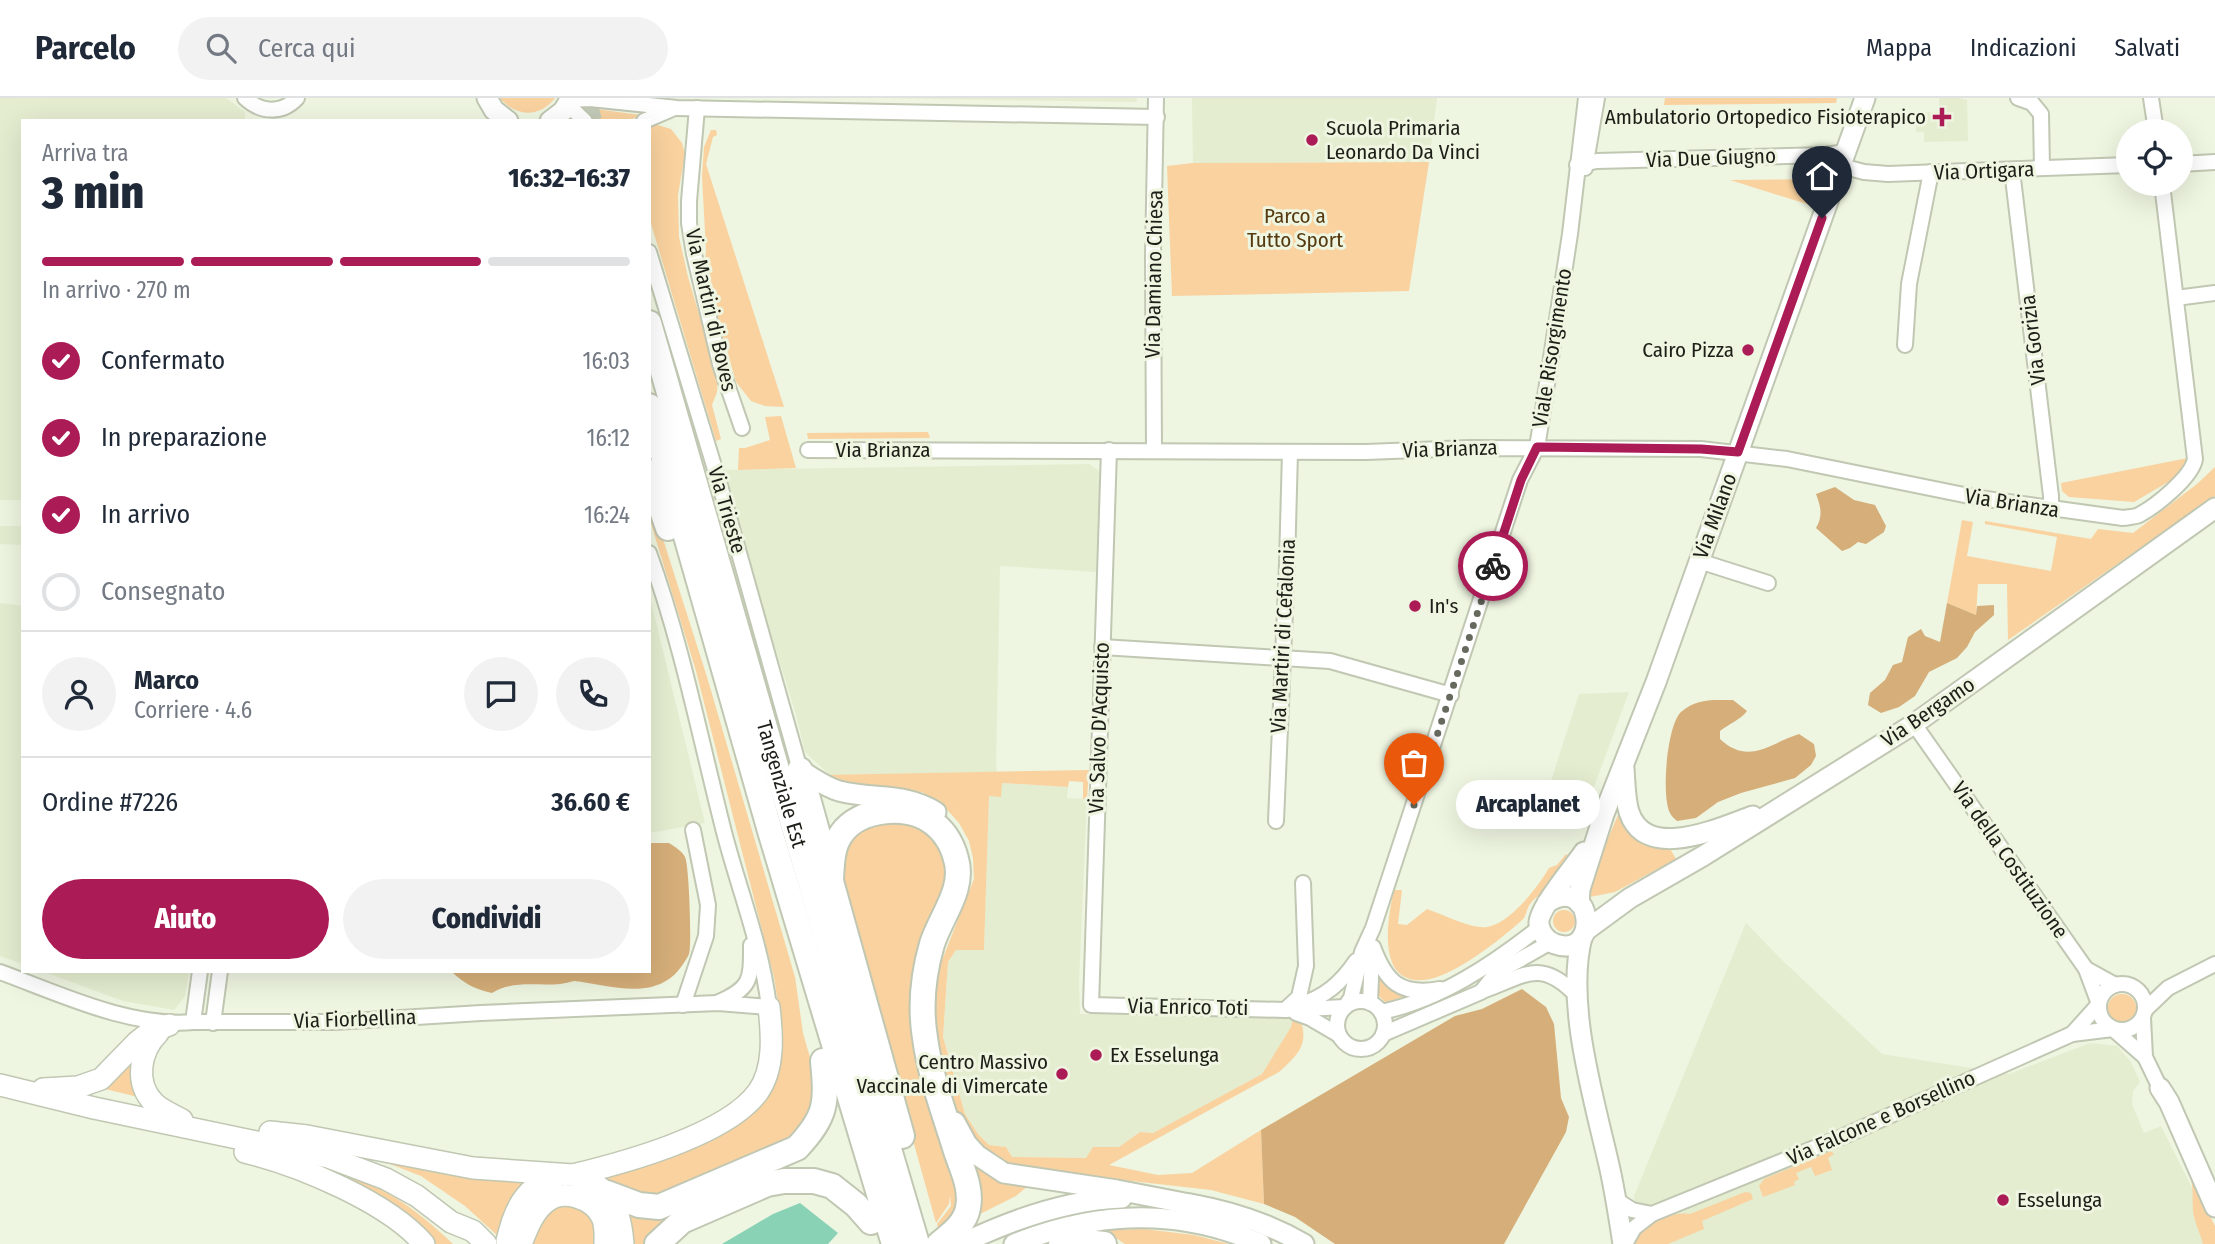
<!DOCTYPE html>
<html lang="it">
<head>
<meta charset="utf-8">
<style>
	:root { --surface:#fff; --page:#f2f2f3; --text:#1f2937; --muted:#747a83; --line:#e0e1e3; --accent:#ab1b56 }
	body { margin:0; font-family:"Fira Sans Condensed",sans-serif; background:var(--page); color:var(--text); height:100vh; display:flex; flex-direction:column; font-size:26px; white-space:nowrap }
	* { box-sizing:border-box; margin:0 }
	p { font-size:23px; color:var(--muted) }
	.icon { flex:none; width:38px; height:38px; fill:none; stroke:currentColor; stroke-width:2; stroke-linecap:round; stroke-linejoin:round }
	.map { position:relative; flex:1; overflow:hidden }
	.details { position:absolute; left:21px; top:21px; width:630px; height:854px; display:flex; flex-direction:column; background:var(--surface); border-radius:0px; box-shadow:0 7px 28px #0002 }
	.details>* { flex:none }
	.tools { position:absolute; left:2116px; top:21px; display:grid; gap:14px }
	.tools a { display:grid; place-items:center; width:77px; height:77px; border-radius:50%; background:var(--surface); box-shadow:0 7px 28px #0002; font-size:35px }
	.pin { position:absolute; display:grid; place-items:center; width:60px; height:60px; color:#fff; margin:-72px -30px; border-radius:50% 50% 50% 0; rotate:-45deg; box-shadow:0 0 7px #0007 }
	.pin .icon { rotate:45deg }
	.courier { position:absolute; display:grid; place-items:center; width:70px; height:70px; margin:-35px; border:5px solid #ab1b56; border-radius:50%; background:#fff; color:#222; box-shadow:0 2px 9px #0007 }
	.bubble { position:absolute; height:49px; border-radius:24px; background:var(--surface); box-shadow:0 7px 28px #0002; font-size:23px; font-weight:800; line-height:49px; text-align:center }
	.summary em { font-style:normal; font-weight:800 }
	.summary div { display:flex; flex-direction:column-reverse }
	.summary { display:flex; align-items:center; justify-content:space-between; height:119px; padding:0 21px }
	h1 { font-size:46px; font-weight:800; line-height:52px }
	.bar { display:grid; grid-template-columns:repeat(4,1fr); gap:10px 7px; align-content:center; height:84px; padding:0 21px }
	.bar i { height:9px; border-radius:5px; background:var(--line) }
	.bar .active { background:var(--accent) }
	.bar p { grid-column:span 4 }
	.line { display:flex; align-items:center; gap:18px; padding:0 21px; border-top:2px solid var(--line) }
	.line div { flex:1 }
	.round { display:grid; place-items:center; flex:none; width:74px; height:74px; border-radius:37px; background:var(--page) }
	ol { padding:0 21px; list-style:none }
	li { display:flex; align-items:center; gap:21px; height:77px }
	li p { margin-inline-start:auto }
	li .icon { padding:7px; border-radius:50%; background:var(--accent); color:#fff; stroke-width:4 }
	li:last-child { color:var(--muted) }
	li i { width:38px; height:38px; border:4px solid var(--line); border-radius:50% }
	.action { display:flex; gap:14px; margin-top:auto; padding:14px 21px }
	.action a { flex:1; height:80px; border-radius:42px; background:var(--accent); color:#fff; font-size:28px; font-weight:800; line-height:80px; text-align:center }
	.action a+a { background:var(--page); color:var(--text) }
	header { display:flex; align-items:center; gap:42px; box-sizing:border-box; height:98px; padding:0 35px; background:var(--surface); border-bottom:2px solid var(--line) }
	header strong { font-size:33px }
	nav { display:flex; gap:38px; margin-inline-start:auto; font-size:24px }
	.search { width:490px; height:63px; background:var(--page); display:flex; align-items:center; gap:18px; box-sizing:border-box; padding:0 24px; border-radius:38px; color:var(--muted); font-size:26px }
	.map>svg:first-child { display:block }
	.built { fill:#e4edd0 }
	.green { fill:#f9d29f }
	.forest { fill:#d5ae79 }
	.water { fill:#89d2b6 }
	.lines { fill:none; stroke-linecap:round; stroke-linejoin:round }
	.highway-tunnel { stroke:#c4cab8; stroke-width:24; stroke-dasharray:24 12; stroke-linecap:butt }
	.street-casing { stroke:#c0c7b2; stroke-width:18 }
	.secondary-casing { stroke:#c0c7b2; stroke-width:23 }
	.primary-casing { stroke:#c0c7b2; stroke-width:24 }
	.highway-casing { stroke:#c0c7b2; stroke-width:28 }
	.street { stroke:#fff; stroke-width:14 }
	.secondary { stroke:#fff; stroke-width:19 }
	.primary { stroke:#fff; stroke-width:21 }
	.highway { stroke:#fff; stroke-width:24 }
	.done { stroke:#66695d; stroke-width:7; stroke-dasharray:0 12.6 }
	.route { stroke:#ab1b56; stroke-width:9 }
	.poi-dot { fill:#ab1b56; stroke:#eef5e0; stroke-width:2.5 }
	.labels { text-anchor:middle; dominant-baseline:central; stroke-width:6; stroke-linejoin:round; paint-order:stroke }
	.poi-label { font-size:21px; fill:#1c1e17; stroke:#eef5e0; text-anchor:start }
	.street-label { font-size:21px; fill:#1c1e17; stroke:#eef5e0 }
	.park-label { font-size:21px; fill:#553a10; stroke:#eef5e0 }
</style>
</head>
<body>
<header>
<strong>Parcelo</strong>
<div class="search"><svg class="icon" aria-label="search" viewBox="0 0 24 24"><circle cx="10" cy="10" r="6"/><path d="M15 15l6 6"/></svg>Cerca qui</div>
<nav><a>Mappa</a><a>Indicazioni</a><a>Salvati</a></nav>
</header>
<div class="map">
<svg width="2215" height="1146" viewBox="0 0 2215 1146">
	<rect width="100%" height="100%" fill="#eef5e0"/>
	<!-- built -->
	<g class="built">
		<path d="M0,0H226L245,14V23H23V402H0Z"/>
		<path d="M880,0H1137L1136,4Z"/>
		<path d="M1192,0H1437L1429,64L1193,65Z"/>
		<path d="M1939,0H1959L1967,2L1968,43L1924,44V34H1916V14H1939Z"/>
		<path d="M1089,366L1102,375L1097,474L1000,468L996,666L997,674L830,677L805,654L795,613L720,372Z"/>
		<path d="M0,428H23V447L0,446Z"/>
		<path d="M649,496L705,725L649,735Z"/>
		<path d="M0,505L23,508V866L0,858Z"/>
		<path d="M1629,594L1581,724L1542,711L1579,596Z"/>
		<path d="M1002,685L1068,689L1067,700L1087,701L1079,884L1080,916L1234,917L1293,921L1291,929L1262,976L1153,1035L1140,1034L1119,1049L1094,1050L1086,1060L1012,1059L1006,1049L989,1047L978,1036L965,1016L943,939L948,864L956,852H984L989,698Z"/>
		<path d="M1746,825L1784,864L1882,956L2009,976L2090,945L2117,948L2131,964L2140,984L2133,993L2132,1006L2144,1035L2161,1028L2212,1130L2213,1146H1635L1634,1098Z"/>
		<path d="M42,873H189L185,898L174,912L123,903Z"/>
	</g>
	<!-- green -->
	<g class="green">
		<path d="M500,0H555C540,20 515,19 500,0Z"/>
		<path d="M1665,0H1837L1836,5L1664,7Z"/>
		<path d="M581,9L640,17C624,28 592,26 581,9Z"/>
		<path d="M654,26L671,31L682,45L685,56L678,97L679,139L688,179L718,280L717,294L712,307L721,341L716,343L649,119V28Z"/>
		<path d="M711,32H716L717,37L713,39L706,66L784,309L765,308L751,303L736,284L712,201L704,169L706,153L702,78L704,49Z"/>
		<path d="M1429,64L1409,193L1172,198L1167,68L1193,65Z"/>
		<path d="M1811,81L1817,86L1810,107L1730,82Z"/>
		<path d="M781,318L796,370L738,372L739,350H745L770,342L765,319Z"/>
		<path d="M928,334L930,340L808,341L807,335Z"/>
		<path d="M2188,360L2175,380L2134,404L2069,399L2062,393L2061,385Z"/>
		<path d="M2215,369V398L2008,542L2007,486H1978L1976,517L1947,505L1962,422L1973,424L1967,458L2051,473L2057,439L1985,426V423L2091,441L2098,431L2133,435L2197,386Z"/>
		<path d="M649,397L707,579L795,879L803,935L818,988L817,1003L799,1038L655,1101L608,1083L601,1078L732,1027L778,962L783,936L774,879L696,573L649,419Z"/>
		<path d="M1089,672L1087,701H1083V684L1069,683L1068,689L1002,685L1001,699L989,698L984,852H956L948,864L943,939L965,1016L978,1036L989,1047L1006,1049L1012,1059L1086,1060L1093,1049H1119L1140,1034L1153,1035L1262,976L1291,929L1293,921L1302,927C1308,949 1294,960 1279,974L1109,1067L1158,1077L1192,1075L1261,1032L1264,1106L1211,1092L1052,1074H1027L989,1060L962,1025L955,1009L938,945L935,897L939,870L974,781L973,760L969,743L959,725L943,707L922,694L856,689L821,677Z"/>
		<path d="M1621,710L1668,747L1676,761L1615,794L1590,799H1588V788Z"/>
		<path d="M890,719L927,727L951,773L918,867L959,1097L958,1113L939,1134L937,1126L951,1108L950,1097L949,1106L936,1125L845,798C843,779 835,748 854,734C864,727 879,724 890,719Z"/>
		<path d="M1566,756L1569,759C1561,771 1553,784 1543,794C1539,798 1534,800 1531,805C1526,810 1527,819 1521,823C1501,841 1456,876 1430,881C1375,892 1387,822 1394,792H1402L1398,826L1407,827L1427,811C1444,817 1463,827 1480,829C1505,833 1538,789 1549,770L1557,767Z"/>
		<circle cx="1564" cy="823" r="11"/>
		<path d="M1379,876C1388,891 1402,892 1418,895L1385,904L1379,898Z"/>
		<circle cx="2122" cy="910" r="14"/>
		<path d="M130,963L135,966L138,999L101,990Z"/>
		<path d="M356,1053L525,1084L513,1098L499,1139L465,1108L421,1078Z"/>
		<path d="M1831,1053L1834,1056L1828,1060L1832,1072L1815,1078L1811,1069L1796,1075L1799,1081L1794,1084L1795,1087L1763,1099L1759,1088L1764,1081Z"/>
		<path d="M969,1058L1029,1087L1016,1098L978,1117Z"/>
		<path d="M304,1063C369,1081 404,1099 453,1146H434L398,1112L359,1086Z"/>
		<path d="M2190,1078L2215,1128V1146H2203C2200,1135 2194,1123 2193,1113C2192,1100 2194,1091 2190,1078Z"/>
		<path d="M1745,1094L1751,1095L1753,1101L1702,1123L1704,1131L1668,1146H1632C1644,1128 1667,1113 1690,1116Z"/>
		<path d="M572,1105L593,1119L598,1146H529L549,1111Z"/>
		<path d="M624,1107L680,1112L663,1122L645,1146H632Z"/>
		<path d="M1144,1131L1194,1137L1229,1146H1125L1110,1136L1111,1132Z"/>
	</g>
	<!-- forest -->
	<g class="forest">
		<path d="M1835,389L1854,402L1875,407L1886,428L1884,434L1866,446L1858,444L1850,450L1842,453L1816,430C1823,418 1821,409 1816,396Z"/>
		<path d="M1947,505L1976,517L1977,508L1994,507V517L1975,534L1967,549L1957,560L1929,574L1915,598L1899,609L1881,615L1868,607L1870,595L1885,582L1893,567L1902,564L1908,539L1921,531L1925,538L1940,544Z"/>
		<path d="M1733,602L1747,613C1739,623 1730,625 1720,633V641C1749,668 1770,645 1799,636L1814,646L1816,658L1811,667L1795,680L1741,695L1718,704L1696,720L1677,723C1674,720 1671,718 1670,715C1661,698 1667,627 1681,614C1697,600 1713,602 1733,602Z"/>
		<path d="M649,745H669C675,749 682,753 685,759C689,765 692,849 689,856C686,863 676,877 669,881C642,900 603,886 574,883C546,892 519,879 492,895C475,891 464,886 451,873H649Z"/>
		<path d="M1522,891L1546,909L1554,926L1561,1000L1569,1019L1566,1034L1504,1146H1335L1295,1119L1264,1106L1261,1032L1455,918L1482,911Z"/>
	</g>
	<!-- water -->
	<path class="water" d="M800,1105L838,1135L828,1146H722L773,1116Z"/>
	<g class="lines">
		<!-- highway-tunnel -->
		<path class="highway-tunnel" d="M584,0L590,23"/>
		<defs>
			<g id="street">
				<path d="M245,0C261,15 282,16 297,0"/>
				<path d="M2018,0L2032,5L2041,16L2042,70"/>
				<path d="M2151,0L2156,33"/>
				<path d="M570,2L590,1L677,10L1157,19"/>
				<path d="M568,7L585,23"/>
				<path d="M697,10L689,103V125L694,156L720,266L742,330"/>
				<path d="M644,23L672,11"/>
				<path d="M2180,66L2215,64"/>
				<path d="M1577,67L1597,63L1825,57L1846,54"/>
				<path d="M1841,68L1864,74L1888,76L2128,67"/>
				<path d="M1585,70L1597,0"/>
				<path d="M2012,72L2051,398V412"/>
				<path d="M649,154L721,391L800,672"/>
				<path d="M2176,200L2215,195"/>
				<path d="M1905,247L1909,186L1931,74"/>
				<path d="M808,352L1366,354L1469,350L1701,351L1787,361L1979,400L2123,420C2128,419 2135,419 2139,417C2156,408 2192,379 2195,361L2162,86"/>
				<path d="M1109,352L1091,907L1285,912L1345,909L1351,900L1362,854L1373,830L1520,382L1537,349L1541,325L1570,136L1586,0"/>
				<path d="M1154,353L1153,157L1156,0"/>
				<path d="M1699,463L1768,485"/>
				<path d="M1102,549L1330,563L1451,597"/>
				<path d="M1914,626L2086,871L2115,887"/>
				<path d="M1276,723L1287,466L1290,354"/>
				<path d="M1373,849C1386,884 1400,898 1440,891"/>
				<path d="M0,874C58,895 130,930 193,924H335L481,915L718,905L769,909C762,849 739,792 724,734C700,640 682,546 649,455"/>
				<circle cx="2122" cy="909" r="23"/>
				<path d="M1482,893C1521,880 1538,860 1572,893"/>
				<circle cx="1361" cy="927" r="24"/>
				<path d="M719,904C752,890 751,880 751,847"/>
				<path d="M1370,905L1372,854"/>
				<path d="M683,907L706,838L708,807L693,732"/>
				<path d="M1299,907C1325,899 1341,885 1356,863"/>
				<path d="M1285,912L1299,899L1306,868L1303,785"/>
				<path d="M2145,912L2168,890L2215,866"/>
				<path d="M1381,914C1440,902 1493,866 1540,829"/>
				<path d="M1296,915L1310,920L1339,937"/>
				<path d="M2143,920L2145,959"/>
				<path d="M193,924L200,873"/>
				<path d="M213,925L220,873"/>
				<path d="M1383,936L1481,894L1496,875L1551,844"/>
				<path d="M2072,936L2113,931L2145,959L2160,990"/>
				<path d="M1615,1101L1632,1112L1652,1116"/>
				<path d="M1625,1146L1634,1130L1652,1116L1844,1038L2072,936L2099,906L2086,871"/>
			</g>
			<g id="secondary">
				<path d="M487,0L494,12L508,23"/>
				<path d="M550,23L563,13L571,0"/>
				<path d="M1624,670C1625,684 1625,701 1629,714C1646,765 1721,729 1753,718"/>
				<path d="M800,672C812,679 825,689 839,693C874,702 904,694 936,714"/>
				<path d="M1547,805C1593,774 1602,862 1555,846C1547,843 1540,835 1539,826C1537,812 1574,769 1584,754"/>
				<path d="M1579,805L1580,791L1604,716L1656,584L1865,0"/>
				<path d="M1585,833L1630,800L1703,758L1914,626L2215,410"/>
				<path d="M1582,839C1565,905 1594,1001 1609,1067C1615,1093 1619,1120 1623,1146"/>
				<path d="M2160,990L2169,1004L2215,1109"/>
				<path d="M955,1024L967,1046L977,1057L1004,1075L1117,1092L1200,1108"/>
				<path d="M1190,1106C1231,1113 1268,1125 1304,1146"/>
				<path d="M961,1146C1011,1122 1066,1102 1122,1100"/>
				<path d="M1014,1146C1096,1113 1179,1109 1261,1146"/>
			</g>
			<g id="primary">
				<path d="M158,935C140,953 134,985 154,1005C161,1012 173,1017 182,1022"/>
				<path d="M0,987L94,1010L328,1059L386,1081L417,1098L451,1124L473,1133L486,1146"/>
				<path d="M43,991L78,989L101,981L137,944L150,934L169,927"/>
				<path d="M270,1034L307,1038L473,1070L573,1077C611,1088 620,1108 623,1146"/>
				<path d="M245,1054C299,1067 388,1104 424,1146"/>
				<path d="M573,1077C623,1065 727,1037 758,994C775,970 772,936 769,909"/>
				<path d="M507,1143C514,1113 524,1088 557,1078"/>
				<path d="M521,1146C527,1131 533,1114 546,1104C563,1090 593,1100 602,1119C606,1127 605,1137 605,1146"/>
			</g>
			<g id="highway">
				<path id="s1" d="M649,225L776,668L917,1146"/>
				<path d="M649,308L770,733L894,1146"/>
				<path d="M649,374L668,430"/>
				<path d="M800,672L902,1038"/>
				<path d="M831,781C832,765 832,748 842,735C859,711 905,706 929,722C943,731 952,745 956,761C965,791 941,818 932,846C923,877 920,909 925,940C930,978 945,1017 956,1053C962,1071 972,1090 968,1110C965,1126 951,1136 939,1146"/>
				<path d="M607,1095L639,1107L659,1109L797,1050C827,1018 827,1005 823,963"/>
				<path d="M657,1146L682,1123L767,1086L784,1083H814L832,1088L856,1107L871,1124"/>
				<path d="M1061,1146L1076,1143L1104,1146"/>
			</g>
		</defs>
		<!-- street casing -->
		<use href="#street" class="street-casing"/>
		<!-- secondary casing -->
		<use href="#secondary" class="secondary-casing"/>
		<!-- primary casing -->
		<use href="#primary" class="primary-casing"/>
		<!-- highway casing -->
		<use href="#highway" class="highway-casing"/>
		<!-- street -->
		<use href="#street" class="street"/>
		<!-- secondary -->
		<use href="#secondary" class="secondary"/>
		<!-- primary -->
		<use href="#primary" class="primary"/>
		<!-- highway -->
		<use href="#highway" class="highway"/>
	</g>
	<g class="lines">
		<!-- done -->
		<path class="done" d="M1414,707L1493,468"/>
		<!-- route -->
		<path class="route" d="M1493,468L1521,382L1537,349L1701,351L1738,354L1822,120"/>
	</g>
	<!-- markers -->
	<g class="poi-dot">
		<path d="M1938.5 8.5h7v7h7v7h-7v7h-7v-7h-7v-7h7z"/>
		<circle cx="1312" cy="42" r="7"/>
		<circle cx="1748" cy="252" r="7"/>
		<circle cx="1415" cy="508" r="7"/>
		<circle cx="1096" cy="957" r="7"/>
		<circle cx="1062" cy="976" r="7"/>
		<circle cx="2003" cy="1102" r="7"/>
	</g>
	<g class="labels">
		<!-- poi labels -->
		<g class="poi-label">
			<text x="1926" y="19" text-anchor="end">Ambulatorio Ortopedico Fisioterapico</text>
			<text x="1326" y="30">Scuola Primaria<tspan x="1326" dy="24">Leonardo Da Vinci</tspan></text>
			<text x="1734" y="252" text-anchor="end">Cairo Pizza</text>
			<text x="1429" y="508">In's</text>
			<text x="1110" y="957">Ex Esselunga</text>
			<text x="1048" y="964" text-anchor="end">Centro Massivo<tspan x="1048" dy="24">Vaccinale di Vimercate</tspan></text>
			<text x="2017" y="1102">Esselunga</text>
		</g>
		<!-- street labels -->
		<g class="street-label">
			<text transform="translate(1711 60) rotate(-2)">Via Due Giugno</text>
			<text transform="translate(1984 73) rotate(-2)">Via Ortigara</text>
			<text transform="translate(1154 176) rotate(-89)">Via Damiano Chiesa</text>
			<text transform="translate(711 212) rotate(77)">Via Martiri di Boves</text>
			<text transform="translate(2033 242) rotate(-97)">Via Gorizia</text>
			<text transform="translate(1552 250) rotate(-81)">Viale Risorgimento</text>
			<text transform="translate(1450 351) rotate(-2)">Via Brianza</text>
			<text x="883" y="352">Via Brianza</text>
			<text transform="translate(2012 405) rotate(9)">Via Brianza</text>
			<text transform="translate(727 412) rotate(74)">Via Trieste</text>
			<text transform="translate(1715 418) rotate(-70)">Via Milano</text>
			<text transform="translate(1283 538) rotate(-87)">Via Martiri di Cefalonia</text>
			<text transform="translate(1928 614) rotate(-34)">Via Bergamo</text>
			<text transform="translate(1099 630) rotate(-88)">Via Salvo D'Acquisto</text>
			<text stroke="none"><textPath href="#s1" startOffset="480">Tangenziale Est</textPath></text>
			<text transform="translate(2010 762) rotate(55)">Via della Costituzione</text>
			<text transform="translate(1188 909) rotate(1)">Via Enrico Toti</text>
			<text transform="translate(355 921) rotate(-2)">Via Fiorbellina</text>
			<text transform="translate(1881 1020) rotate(-24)">Via Falcone e Borsellino</text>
		</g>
		<!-- park labels -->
		<g class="park-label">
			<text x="1295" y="118">Parco a<tspan x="1295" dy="24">Tutto Sport</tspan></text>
		</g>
	</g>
</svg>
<div class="tools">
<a><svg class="icon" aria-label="locate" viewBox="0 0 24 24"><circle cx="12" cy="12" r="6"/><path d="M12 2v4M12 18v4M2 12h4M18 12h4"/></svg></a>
</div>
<div class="pin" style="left:1414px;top:707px;background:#ea580c"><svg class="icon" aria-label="bag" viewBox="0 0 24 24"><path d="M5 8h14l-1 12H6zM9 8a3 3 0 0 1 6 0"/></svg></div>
<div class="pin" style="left:1822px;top:120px;background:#1f2937"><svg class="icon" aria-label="home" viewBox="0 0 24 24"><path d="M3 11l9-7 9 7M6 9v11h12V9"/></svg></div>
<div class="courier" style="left:1493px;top:468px"><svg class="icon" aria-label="bike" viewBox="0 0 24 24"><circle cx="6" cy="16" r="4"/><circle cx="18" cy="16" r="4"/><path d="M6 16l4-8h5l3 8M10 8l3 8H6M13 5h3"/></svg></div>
<div class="bubble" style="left:1456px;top:682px;width:144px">Arcaplanet</div>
<section class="details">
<div class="summary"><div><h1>3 min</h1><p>Arriva tra</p></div><em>16:32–16:37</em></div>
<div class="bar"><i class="active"></i><i class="active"></i><i class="active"></i><i></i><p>In arrivo · 270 m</p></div>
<ol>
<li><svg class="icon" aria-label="check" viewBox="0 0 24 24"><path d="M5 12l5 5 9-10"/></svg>Confermato<p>16:03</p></li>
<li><svg class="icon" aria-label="check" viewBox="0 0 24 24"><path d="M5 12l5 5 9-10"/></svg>In preparazione<p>16:12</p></li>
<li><svg class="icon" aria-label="check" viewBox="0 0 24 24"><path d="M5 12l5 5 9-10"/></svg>In arrivo<p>16:24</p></li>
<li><i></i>Consegnato</li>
</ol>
<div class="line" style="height:126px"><a class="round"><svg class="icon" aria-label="person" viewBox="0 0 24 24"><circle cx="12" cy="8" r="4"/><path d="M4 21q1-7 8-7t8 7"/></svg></a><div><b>Marco</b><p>Corriere · 4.6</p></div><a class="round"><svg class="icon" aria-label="chat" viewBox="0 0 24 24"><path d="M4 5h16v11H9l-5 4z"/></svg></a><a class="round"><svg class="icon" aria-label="phone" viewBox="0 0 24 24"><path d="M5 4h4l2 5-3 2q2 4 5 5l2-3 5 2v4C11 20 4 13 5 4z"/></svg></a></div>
<div class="line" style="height:91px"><div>Ordine #7226</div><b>36.60 €</b></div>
<div class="action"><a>Aiuto</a><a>Condividi</a></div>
</section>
</div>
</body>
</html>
